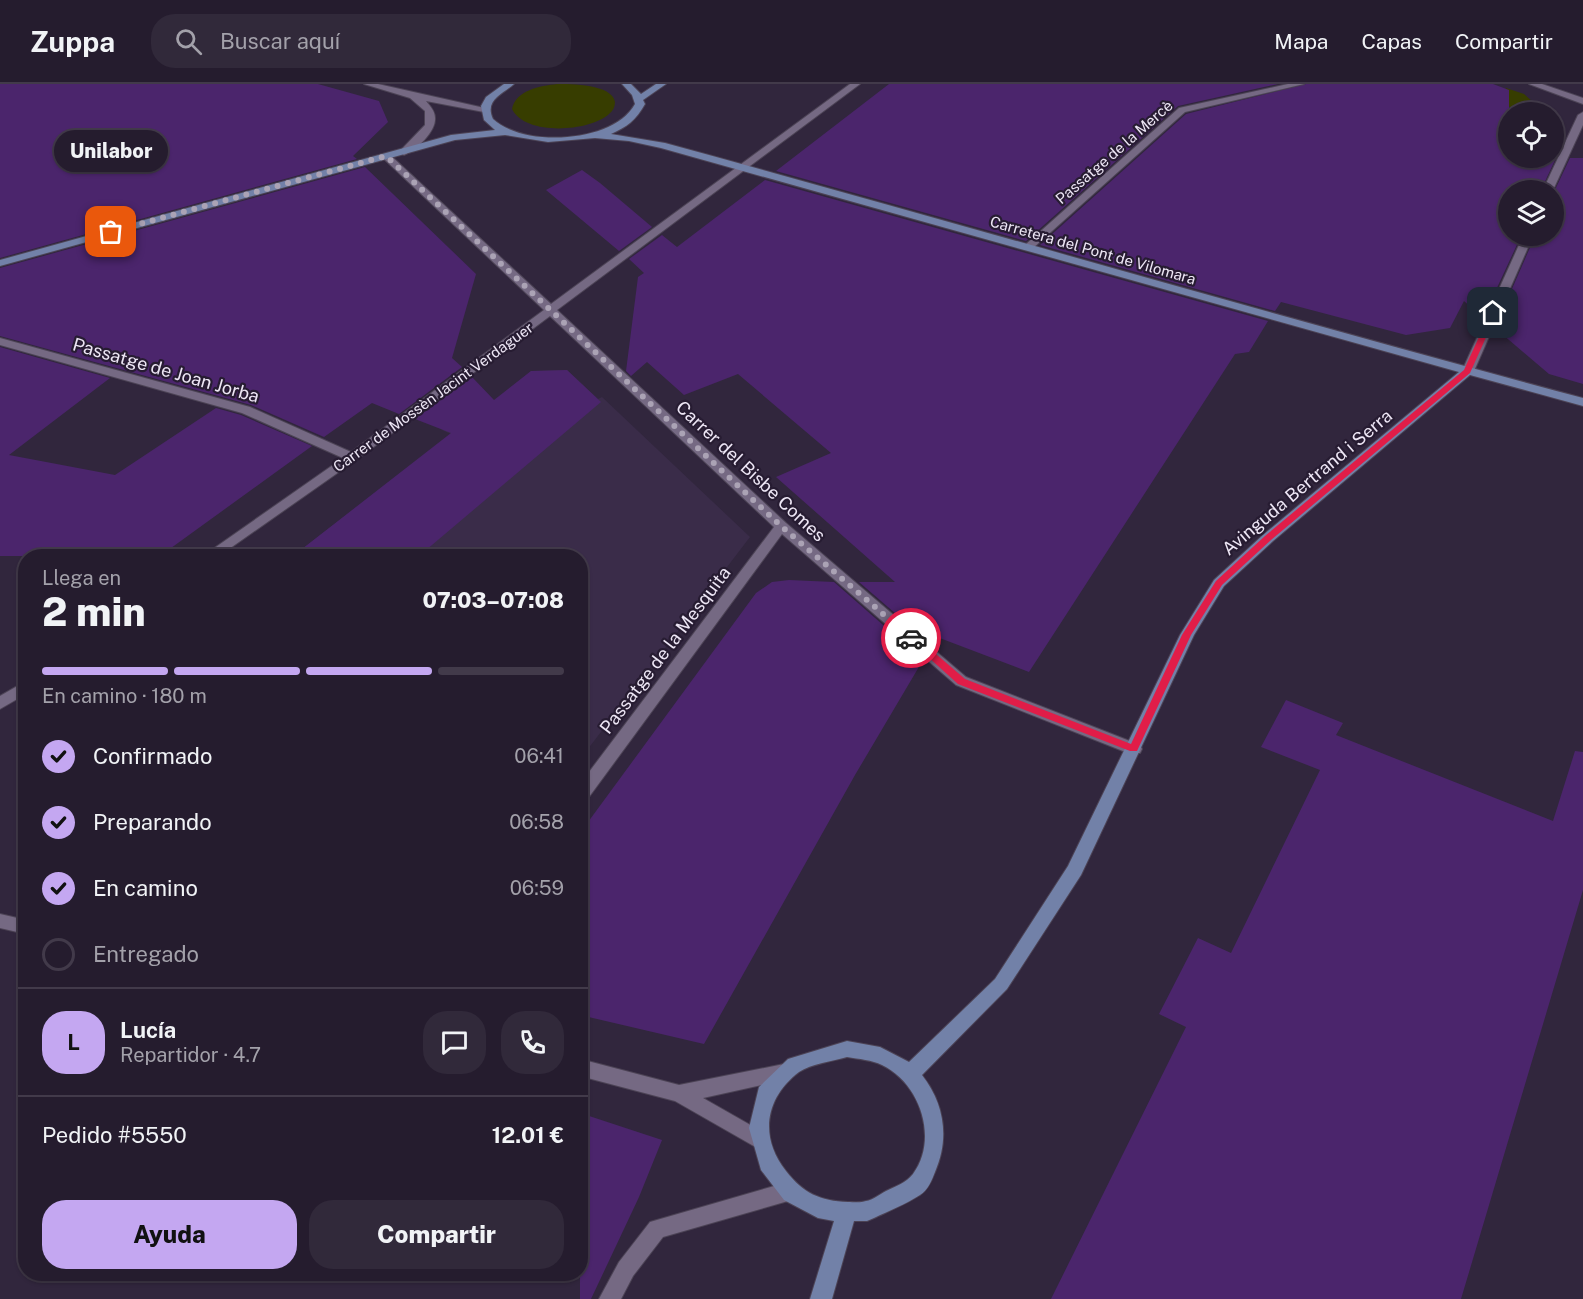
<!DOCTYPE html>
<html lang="es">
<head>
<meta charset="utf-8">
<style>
	:root { --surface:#251c2e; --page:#31293a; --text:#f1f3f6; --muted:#a3a1aa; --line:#423a4a; --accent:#c4a7f1 }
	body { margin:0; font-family:"Public Sans",sans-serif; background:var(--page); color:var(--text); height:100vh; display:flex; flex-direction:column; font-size:22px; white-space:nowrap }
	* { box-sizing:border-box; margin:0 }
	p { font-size:20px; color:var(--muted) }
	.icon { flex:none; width:33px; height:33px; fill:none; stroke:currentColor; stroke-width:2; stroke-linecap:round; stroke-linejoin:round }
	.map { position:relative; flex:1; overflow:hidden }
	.details { position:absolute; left:18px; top:465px; width:570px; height:732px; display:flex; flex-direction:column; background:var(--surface); border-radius:24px; box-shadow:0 2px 4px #0004,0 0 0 2px var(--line) }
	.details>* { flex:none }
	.tools { position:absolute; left:1498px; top:18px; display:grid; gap:12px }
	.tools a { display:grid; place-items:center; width:66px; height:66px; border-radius:50%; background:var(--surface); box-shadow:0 2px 4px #0004,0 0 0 2px var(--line); font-size:30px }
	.pin { position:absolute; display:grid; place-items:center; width:51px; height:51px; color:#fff; margin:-26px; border-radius:12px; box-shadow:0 3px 9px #0006 }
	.courier { position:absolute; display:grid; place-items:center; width:60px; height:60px; margin:-30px; border:4px solid #e11d48; border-radius:50%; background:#fff; color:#222; box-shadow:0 2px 8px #0007 }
	.bubble { position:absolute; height:42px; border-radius:21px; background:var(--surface); box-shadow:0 2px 4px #0004,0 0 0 2px var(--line); font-size:20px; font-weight:800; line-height:42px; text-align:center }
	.head em { font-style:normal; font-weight:800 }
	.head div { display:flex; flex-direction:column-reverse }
	.head { display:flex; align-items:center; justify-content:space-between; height:102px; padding:0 24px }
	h1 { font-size:39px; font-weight:800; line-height:45px }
	.bar { display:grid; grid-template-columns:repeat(4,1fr); gap:9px 6px; align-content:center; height:72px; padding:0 24px }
	.bar i { height:8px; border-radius:4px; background:var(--line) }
	.bar .on { background:var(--accent) }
	.bar p { grid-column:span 4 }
	.line { display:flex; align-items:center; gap:15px; padding:0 24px; border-top:2px solid var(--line) }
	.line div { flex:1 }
	.round { display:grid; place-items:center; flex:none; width:63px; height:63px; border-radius:24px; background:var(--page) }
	ol { padding:0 24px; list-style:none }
	li { display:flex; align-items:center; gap:18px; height:66px }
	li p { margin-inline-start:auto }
	li .icon { padding:6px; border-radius:50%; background:var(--accent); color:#111; stroke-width:4 }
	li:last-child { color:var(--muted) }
	li i { width:33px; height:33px; border:3px solid var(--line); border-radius:50% }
	.action { display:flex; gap:12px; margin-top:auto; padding:12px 24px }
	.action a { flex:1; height:69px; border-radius:24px; background:var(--accent); color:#111; font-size:24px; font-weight:800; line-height:69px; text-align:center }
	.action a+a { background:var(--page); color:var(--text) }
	header { display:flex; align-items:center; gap:36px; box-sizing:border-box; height:84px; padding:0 30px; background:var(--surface); border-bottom:2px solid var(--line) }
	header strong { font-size:28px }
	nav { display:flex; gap:33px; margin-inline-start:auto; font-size:21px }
	.search { width:420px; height:54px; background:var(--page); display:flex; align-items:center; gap:15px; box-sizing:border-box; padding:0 21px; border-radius:24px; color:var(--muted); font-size:22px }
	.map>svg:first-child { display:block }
	.built { fill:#3a2c49 }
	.green { fill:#373d00 }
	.building { fill:#4b256c }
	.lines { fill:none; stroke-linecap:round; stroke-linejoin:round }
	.street-casing { stroke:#4c4355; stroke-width:2 }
	.secondary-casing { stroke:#4c4355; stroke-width:2 }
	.street { fill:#756983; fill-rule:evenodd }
	.secondary { fill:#7281a8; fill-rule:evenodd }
	.route { fill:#e11d48 }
	.done { stroke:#aba3b5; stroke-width:6; stroke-dasharray:0 10.8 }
	.labels { text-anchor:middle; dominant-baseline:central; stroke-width:4.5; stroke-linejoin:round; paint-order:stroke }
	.far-street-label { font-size:15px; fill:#ede6f5; stroke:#271c32 }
	.street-label { font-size:18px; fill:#ede6f5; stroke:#271c32 }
</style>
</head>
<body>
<header>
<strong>Zuppa</strong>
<div class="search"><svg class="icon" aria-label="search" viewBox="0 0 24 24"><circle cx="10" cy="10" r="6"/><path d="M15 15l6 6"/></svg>Buscar aquí</div>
<nav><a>Mapa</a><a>Capas</a><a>Compartir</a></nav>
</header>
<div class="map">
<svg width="1583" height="1215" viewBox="0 0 1583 1215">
	<rect width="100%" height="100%" fill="#31263d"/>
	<!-- built -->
	<path class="built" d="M567,286L598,315L602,313L750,453L581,674L580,472H293L451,350L442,346L451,338L494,317L531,287Z"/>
	<!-- green -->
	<g class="green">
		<path d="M557,0C571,0 612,0 615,18C615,23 613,27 609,30C589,48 525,52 512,25C516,6 540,2 557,0Z"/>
		<path d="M1506,4L1524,10L1544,28H1514L1502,14Z"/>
	</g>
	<!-- building -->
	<g class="building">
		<path d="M0,0H318L379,17L388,38L353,72L357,75L0,174Z"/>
		<path d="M889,0H1278L1178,22L1026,157L776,87Z"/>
		<path d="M1306,0H1493L1509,6V74H1556L1541,106H1509V152H1521L1483,234L1464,217L1450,244L1406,251L1281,218L1275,227L1040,161L1186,30Z"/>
		<path d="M1570,74H1583V300L1549,290L1495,244L1535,152H1554V108Z"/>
		<path d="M365,83L476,190L452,274L462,283L399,330L372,319L324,353L251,321L0,252V184Z"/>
		<path d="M582,86L600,99L652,143L619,167L546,106Z"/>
		<path d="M765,96L1268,237L1249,268L1235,270L1029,588L937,553L932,561L859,498H895L776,393L831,369L738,290L684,311L647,278L631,292L626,287L638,193L644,189L629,175L662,151L677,163Z"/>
		<path d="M0,263L110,294L9,371L115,391L216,324L241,331L312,362L160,472H0Z"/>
		<path d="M567,286L601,318L419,472H293L451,349L415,335L472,293L494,316L531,287Z"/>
		<path d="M789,496L834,498L923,576L855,691L704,960L580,931V749L756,509L772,498Z"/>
		<path d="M1286,616L1343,639L1336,651L1553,737L1575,667L1583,668V806L1461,1215H1051L1186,943L1159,930L1198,854L1231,869L1320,686L1261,663Z"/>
		<path d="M580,1029L662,1056L639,1113L591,1215H580Z"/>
	</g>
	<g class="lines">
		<defs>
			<g id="street">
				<path d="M364,0H378L489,25L484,28L426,17C430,22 435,27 435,34C436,48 416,66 404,71L399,68L425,41V27L410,14Z"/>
				<path d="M850,0H860L557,226L786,439L966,593L1140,661L1142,665L1140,669H1128L956,601L782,450L586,717L580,719V700L774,443L550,232L356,376L219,472H203L343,374L242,329L0,261V254L250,323L351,368L544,226L383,74V70H389L551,220Z"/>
				<path d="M1288,0H1304L1185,28L1033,164L1024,162L1179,24Z"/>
				<path d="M1529,0H1542L1583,14V20Z"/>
				<path d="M1583,28V41L1553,106H1543L1578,31Z"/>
				<path d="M1523,152H1533L1474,287L1472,290H1464L1462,287Z"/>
				<path d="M26,597V610L0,625V612Z"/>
				<path d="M0,830L26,836V850L0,844Z"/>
				<path d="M580,975L679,1001L784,980L791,982L793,988L791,994L784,996L703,1014L766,1050L769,1056L766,1062L759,1065L675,1017L580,992Z"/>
				<path d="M788,1098L795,1101L798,1108L795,1115L663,1153L633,1192L621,1215H599L619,1178L650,1138Z"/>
			</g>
			<path id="secondary" d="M504,0H514C503,10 484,16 493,35C524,64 614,59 635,20L632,11L622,0H631L641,10L656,0H666L643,16L645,20C636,36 627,43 611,50L665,59C972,143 1276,232 1583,314V322L1470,291L1273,457L1224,502L1194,551L1081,791L1007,905L922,991C944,1019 950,1054 935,1088C932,1096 928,1106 920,1111C906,1120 889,1127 874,1134L867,1137H854L832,1215H810L834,1137L818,1134L784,1116L761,1086L749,1044L759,1003L788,975L847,957L880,963L909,978L995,895L1068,782L1180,551L1214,496L1263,451L1459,288L661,64L629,57L595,54L548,58L505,51L455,56L0,182V176L451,51L495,46L484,36L481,22L486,13ZM847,973C859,975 872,976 882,981C920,999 939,1055 913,1090C906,1099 896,1102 886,1107C880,1110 873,1116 866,1117C861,1119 853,1118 848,1118C820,1117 803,1109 786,1087C759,1053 765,1014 799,988C811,980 833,977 847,973Z"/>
		</defs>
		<!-- street casing -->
		<use href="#street" class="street-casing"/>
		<!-- secondary casing -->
		<use href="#secondary" class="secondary-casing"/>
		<!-- street -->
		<use href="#street" class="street"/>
		<!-- secondary -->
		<use href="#secondary" class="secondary"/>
	</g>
	<!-- route -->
	<path class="route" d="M1493,227L1497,229L1470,289L1271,456L1222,501L1191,551L1137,667H1130L958,600L907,554L908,552H915L965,595L1131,660L1182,551L1216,497L1265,452L1464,286L1490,229Z"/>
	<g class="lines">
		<!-- done -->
		<path class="done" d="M111,148L386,72L781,442L911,554"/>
	</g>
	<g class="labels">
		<!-- far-street labels -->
		<g class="far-street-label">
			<text transform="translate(1114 68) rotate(-41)">Passatge de la Mercè</text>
			<text transform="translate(1093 166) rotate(16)">Carretera del Pont de Vilomara</text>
			<text transform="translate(433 313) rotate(-36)">Carrer de Mossèn Jacint Verdaguer</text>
		</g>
		<!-- street labels -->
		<g class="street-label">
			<text transform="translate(166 286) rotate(16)">Passatge de Joan Jorba</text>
			<text transform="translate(751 387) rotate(43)">Carrer del Bisbe Comes</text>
			<text transform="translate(1307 398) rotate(-40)">Avinguda Bertrand i Serra</text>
			<text transform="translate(665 566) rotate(-53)">Passatge de la Mesquita</text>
		</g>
	</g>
</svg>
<div class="tools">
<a><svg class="icon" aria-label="locate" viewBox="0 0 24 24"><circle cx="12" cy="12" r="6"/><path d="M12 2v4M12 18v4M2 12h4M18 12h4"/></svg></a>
<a><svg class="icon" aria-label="layers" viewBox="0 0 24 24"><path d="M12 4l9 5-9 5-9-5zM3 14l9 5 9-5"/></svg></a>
</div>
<div class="pin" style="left:111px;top:148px;background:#ea580c"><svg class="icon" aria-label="bag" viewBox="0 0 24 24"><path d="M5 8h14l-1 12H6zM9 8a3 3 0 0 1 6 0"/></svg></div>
<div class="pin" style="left:1493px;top:229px;background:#1f2937"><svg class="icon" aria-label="home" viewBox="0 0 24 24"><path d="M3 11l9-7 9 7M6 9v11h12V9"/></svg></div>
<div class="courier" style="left:911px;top:554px"><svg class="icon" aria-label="car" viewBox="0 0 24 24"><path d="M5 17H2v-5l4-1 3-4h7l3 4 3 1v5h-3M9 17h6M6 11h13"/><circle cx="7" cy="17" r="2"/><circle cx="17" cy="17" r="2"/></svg></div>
<div class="bubble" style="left:54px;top:46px;width:114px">Unilabor</div>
<section class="details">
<div class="head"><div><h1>2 min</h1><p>Llega en</p></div><em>07:03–07:08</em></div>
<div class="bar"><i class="on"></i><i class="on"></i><i class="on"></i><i></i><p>En camino · 180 m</p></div>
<ol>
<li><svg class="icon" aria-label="check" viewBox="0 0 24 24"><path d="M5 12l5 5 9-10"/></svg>Confirmado<p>06:41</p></li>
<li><svg class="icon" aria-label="check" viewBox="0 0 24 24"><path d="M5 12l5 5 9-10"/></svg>Preparando<p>06:58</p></li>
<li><svg class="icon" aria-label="check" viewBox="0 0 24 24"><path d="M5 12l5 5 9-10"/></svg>En camino<p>06:59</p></li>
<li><i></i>Entregado</li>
</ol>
<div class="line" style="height:108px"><b class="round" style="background:var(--accent);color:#111">L</b><div><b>Lucía</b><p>Repartidor · 4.7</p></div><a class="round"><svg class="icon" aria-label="chat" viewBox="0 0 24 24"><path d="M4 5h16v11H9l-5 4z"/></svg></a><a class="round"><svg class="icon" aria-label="phone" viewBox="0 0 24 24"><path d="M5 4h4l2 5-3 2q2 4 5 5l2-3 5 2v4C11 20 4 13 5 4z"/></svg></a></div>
<div class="line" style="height:78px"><div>Pedido #5550</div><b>12.01 €</b></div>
<div class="action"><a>Ayuda</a><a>Compartir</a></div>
</section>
</div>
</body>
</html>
